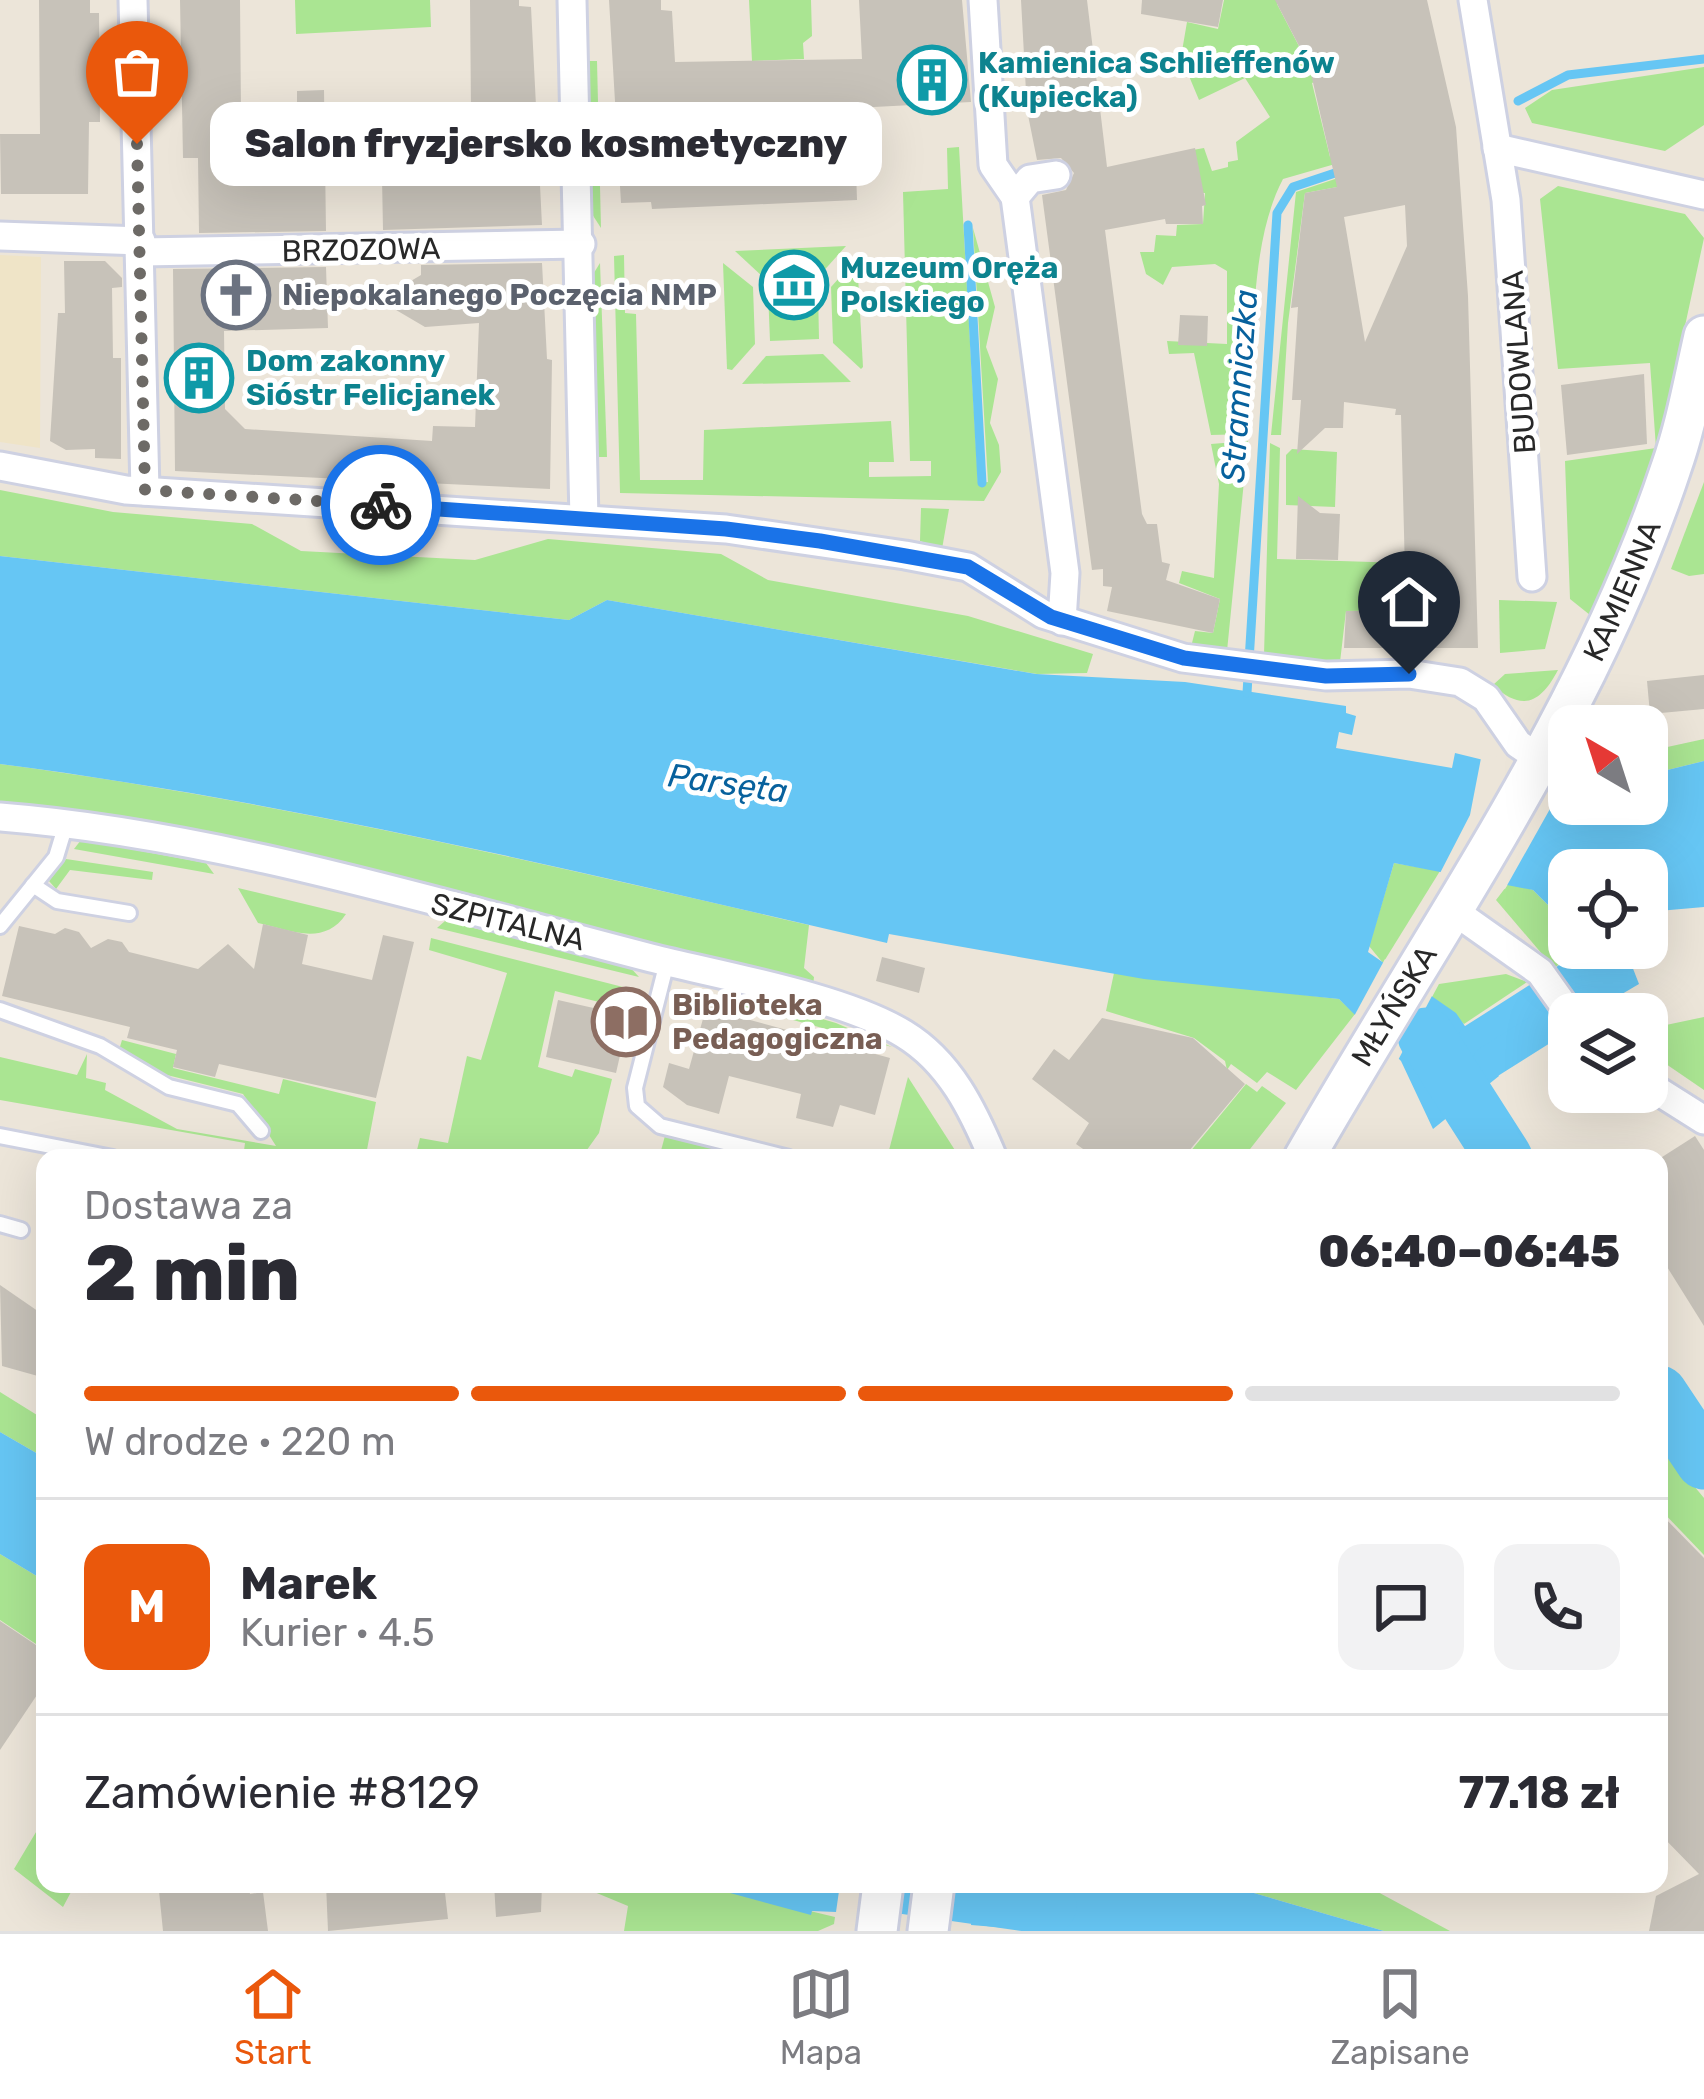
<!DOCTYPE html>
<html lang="pl">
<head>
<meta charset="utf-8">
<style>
	:root { --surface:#fff; --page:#f2f2f3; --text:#2b2b33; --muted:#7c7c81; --line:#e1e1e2; --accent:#ea580c }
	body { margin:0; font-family:Rubik,sans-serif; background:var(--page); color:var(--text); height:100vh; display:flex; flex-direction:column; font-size:45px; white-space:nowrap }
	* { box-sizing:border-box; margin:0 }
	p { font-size:39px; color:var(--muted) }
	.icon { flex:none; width:66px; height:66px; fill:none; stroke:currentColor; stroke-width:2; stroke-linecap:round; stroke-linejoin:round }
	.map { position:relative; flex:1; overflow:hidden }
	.sheet { position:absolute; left:36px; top:1149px; width:1632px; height:744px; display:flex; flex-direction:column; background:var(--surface); border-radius:24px; box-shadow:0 12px 48px #0002 }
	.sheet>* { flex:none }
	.needle { width:78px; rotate:321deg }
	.tools { position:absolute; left:1548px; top:705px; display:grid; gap:24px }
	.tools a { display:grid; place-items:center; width:120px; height:120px; border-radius:24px; background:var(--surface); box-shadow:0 12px 48px #0002; font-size:60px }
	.pin { position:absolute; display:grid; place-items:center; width:102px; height:102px; color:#fff; margin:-123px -51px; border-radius:50% 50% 50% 0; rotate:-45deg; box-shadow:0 0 12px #0007 }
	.pin .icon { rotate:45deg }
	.courier { position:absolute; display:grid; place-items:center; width:120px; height:120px; margin:-60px; border:9px solid #1a73e8; border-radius:50%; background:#fff; color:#222; box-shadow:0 3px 15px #0007 }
	.bubble { position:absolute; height:84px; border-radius:24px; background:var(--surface); box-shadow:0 12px 48px #0002; font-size:39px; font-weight:800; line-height:84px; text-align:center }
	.headline em { font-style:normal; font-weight:800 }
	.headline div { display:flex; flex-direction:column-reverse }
	.headline { display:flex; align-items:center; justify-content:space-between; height:204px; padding:0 48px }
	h1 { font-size:78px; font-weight:800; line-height:90px }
	.bar { display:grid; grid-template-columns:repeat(4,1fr); gap:18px 12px; align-content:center; height:144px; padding:0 48px }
	.bar i { height:15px; border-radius:9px; background:var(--line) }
	.bar .on { background:var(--accent) }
	.bar p { grid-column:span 4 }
	.line { display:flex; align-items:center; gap:30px; padding:0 48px; border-top:3px solid var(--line) }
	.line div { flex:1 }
	.round { display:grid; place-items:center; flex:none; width:126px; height:126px; border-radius:24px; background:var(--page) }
	.tab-bar { display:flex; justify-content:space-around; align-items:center; height:168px; border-top:3px solid var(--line); background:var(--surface); font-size:33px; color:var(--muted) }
	.tab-bar a { display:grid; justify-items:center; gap:6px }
	.tab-bar .on { color:var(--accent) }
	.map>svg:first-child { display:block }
	.education { fill:#efe4c7 }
	.green { fill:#aae592 }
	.water { fill:#66c6f4 }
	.pier { fill:#ece5d9 }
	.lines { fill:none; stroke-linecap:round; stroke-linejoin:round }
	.stream { stroke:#66c6f4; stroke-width:9 }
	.canal { stroke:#66c6f4; stroke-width:33 }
	.river { stroke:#66c6f4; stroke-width:57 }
	.building { fill:#c7c2b9; fill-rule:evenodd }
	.lane-casing { stroke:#ced1e2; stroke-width:20 }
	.street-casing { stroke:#ced1e2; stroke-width:33 }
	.secondary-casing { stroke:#ced1e2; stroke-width:45 }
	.lane { stroke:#fff; stroke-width:14 }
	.street { stroke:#fff; stroke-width:27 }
	.secondary { stroke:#fff; stroke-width:39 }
	.done { stroke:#6d6a66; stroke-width:12; stroke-dasharray:0 21.6 }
	.route { stroke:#1a73e8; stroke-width:15 }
	.labels { text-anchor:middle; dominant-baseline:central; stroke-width:10; stroke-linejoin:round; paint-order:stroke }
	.culture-label { font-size:30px; font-weight:bold; fill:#0d838f; stroke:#fff; text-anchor:start }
	.street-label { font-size:30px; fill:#282828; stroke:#fff }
	.worship-label { font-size:30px; font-weight:bold; fill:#5b616d; stroke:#fff; text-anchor:start }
	.education-label { font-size:30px; font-weight:bold; fill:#785e54; stroke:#fff; text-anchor:start }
	.water-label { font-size:33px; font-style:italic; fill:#07619d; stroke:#fff }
</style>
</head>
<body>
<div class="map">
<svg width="1704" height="1931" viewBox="0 0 1704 1931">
	<rect width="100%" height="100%" fill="#ece5d9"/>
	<!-- education -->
	<path class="education" d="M0,255L41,257L40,448L0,442Z"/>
	<!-- green -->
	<g class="green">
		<path d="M295,0H430L431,27L296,34Z"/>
		<path d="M749,0H811L812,36L803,43L804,59L752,61Z"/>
		<path d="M1224,0H1284L1277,4L1302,52L1359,25L1367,59L1312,83L1330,157L1349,160L1283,179C1247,247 1255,357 1248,434L1211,435L1194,353L1169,354L1167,341L1227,344V271L1215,264L1172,267L1163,285L1146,274L1140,252H1154L1156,235L1176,236L1177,225L1203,224L1205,193H1196L1187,151L1204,148L1212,171L1228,167V162L1238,160L1236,142L1270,117L1245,78L1199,100L1181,57L1187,22L1218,29Z"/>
		<path d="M587,61H597L601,228L590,211Z"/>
		<path d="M1704,67V125L1665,151L1532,123L1525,108L1552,90Z"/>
		<path d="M959,147L978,483L988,482L973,228L995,307L986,347L998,379L990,423L999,445L1001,472L984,501L620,493L614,256L624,255L625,313L636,314L640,480H703L704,430L891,421L894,462H869V477L931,476V461H910L903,192L948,189L947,148Z"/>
		<path d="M1356,172L1359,183L1305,193L1288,323L1281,435H1271L1296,192Z"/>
		<path d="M1558,186L1685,214L1704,238L1656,460L1590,615L1570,599L1565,461L1656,448L1650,363L1558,369L1540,199Z"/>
		<path d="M846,246L820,275L763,277L735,251Z"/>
		<path d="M857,258L863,367L861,369L833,343L831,287Z"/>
		<path d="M600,263L607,457H598L592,276Z"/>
		<path d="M723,263L753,287L755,344L732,370L727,369Z"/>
		<path d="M818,290L819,339L770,341L768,291Z"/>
		<path d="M823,354L851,382L742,384L766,356Z"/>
		<path d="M1248,441L1227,651L1191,647L1195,631L1213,633L1220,599L1179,583L1182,571L1214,578L1219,484L1211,444Z"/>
		<path d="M1270,443L1280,448L1277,559L1404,563L1405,610L1346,611L1340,662L1264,655Z"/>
		<path d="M1292,449L1337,452L1335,507L1286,505V455Z"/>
		<path d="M1704,482V574L1689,576L1671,569Z"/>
		<path d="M0,490L113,512L252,524L301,551L475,560L548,539L721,554L768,580L968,616L1093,654L1087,673L1037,674L607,600L569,620L0,556Z"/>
		<path d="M921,508L949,509L942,549L920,541Z"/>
		<path d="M1499,600L1557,602L1545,649L1500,653Z"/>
		<path d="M1558,670C1541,702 1523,713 1493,685L1505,674Z"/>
		<path d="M1704,739V761L1647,775V740L1649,751Z"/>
		<path d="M0,764C273,800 540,863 809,925L804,968L814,977L813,986L596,928L143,819L0,801Z"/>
		<path d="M81,840L206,863L214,874L74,849Z"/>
		<path d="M66,859L153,872L152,880L70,870L56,889L49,881Z"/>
		<path d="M1394,863L1440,871L1383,963L1369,946Z"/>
		<path d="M1509,883L1533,890L1569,926V948H1582L1554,968L1496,900Z"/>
		<path d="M238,888L346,914C324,947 290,930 258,923Z"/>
		<path d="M445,921L629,966L639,977L437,928Z"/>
		<path d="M431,938L623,987L619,1007L555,991L538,1067L572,1077L575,1069L612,1079L599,1133L584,1154L415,1158L420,1138L448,1143L467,1056L481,1060L507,973L429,950Z"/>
		<path d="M1114,973L1339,999L1355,1014L1296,1090L1267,1072L1257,1083L1231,1064L1227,1070L1225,1061L1194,1038L1106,1011Z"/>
		<path d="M1506,974L1527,982L1464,1024L1432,997L1439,984Z"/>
		<path d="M743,996L836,1023L892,1047L738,1005Z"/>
		<path d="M1704,1017V1090L1647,1051V1029Z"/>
		<path d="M122,1040L176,1054L173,1068L279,1094L283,1079L376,1102L366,1155L379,1158H313L284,1152L243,1158L245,1143L0,1100V1057L77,1075L87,1054L86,1078L106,1083L105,1090L177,1129L276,1146L243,1094L167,1075L119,1050Z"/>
		<path d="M908,1077L960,1158H887Z"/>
		<path d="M1246,1084L1257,1092L1262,1086L1286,1103L1243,1158H1185Z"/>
		<path d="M666,1132L772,1158H659Z"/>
		<path d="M0,1392L45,1420V1458L0,1432Z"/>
		<path d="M1659,1444L1704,1498V1555L1659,1508Z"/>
		<path d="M0,1554L45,1581V1650L0,1620Z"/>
		<path d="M45,1817V1884H86L71,1892L63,1907L14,1869Z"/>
		<path d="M575,1884H697L835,1917L834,1924L818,1931H624L628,1906Z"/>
		<path d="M1155,1884H1363L1450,1931H1384L1233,1887L1217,1891Z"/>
	</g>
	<!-- water -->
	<g class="water">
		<path d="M0,556L569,620L607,600L1036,674L1185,682L1346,706V713L1356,716L1352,735L1339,732L1336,748L1452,768L1455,753L1569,781V804H1647V775L1704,761V907L1647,912V870H1569V926L1533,890L1394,863L1368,952L1456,1013L1499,1076L1433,1129L1401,1061L1339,999L1144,979L889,934L887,943C592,875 300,803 0,764Z"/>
		<path d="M1582,948H1625L1639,984L1588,1014L1555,968Z"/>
		<path d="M0,1432L45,1458V1581L0,1554Z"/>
		<path d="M697,1884H840L836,1912L812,1911L811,1915Z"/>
		<path d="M976,1884L1233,1887L1384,1931H1047L971,1925Z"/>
	</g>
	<!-- pier -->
	<g class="pier">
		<path d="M1482,753L1569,775L1505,889L1438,877L1470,815Z"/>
		<path d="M1385,959L1433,994L1396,1064L1352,1020Z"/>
	</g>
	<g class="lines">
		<!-- stream -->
		<g class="stream">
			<path d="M1518,101L1568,75L1704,59"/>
			<path d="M968,225L982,483"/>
			<path d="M1247,693L1277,213L1293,187L1344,170"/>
		</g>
		<!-- canal -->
		<g class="canal">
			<path d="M1474,1040L1565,982"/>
			<path d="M1489,1062L1581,1004"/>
		</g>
		<!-- river -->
		<g class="river">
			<path d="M1426,1036L1504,1158"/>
			<path d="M1659,1394L1704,1461"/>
			<path d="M894,1884L1048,1906"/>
		</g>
	</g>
	<!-- building -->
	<g class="building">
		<path d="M39,0H90V13H99L100,122H89L88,194H1L0,134H40Z"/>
		<path d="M180,0H240L241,113L297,109V91L324,90L326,231L199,233L198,158H183Z"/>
		<path d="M470,0H519V6L531,7L542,225L383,230L381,125H408L409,165H489L488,113L471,112Z"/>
		<path d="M609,0H661V10L672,11L675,62L862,59L859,0H962L971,102L854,108L857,200L652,209L651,202L621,203Z"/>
		<path d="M1021,0H1087L1107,167L1195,148L1206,205L1202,206L1203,224H1166L1165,219L1105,230L1142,514L1147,524H1157L1162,562L1170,564L1166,580L1220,599L1213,633L1107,611L1112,587L1103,586V569L1092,570L1042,195L1066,190L1074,173L1061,158L1037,160L1027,110Z"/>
		<path d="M1142,0H1223L1218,27L1141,14Z"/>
		<path d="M1275,0H1427L1456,127L1468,296L1478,648H1344L1346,611H1406L1401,415H1395L1396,409L1344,402L1343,428H1325L1297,454L1301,400H1292L1298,307L1291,308L1305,193L1337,187L1309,65ZM1405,205L1407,246L1365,342L1344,217Z"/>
		<path d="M64,261H105L122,278V287L112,288L113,358H121V459L95,458V449L66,450L50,441L58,313H65Z"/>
		<path d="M542,263L547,359L552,360L550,489L175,471L173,269L326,267L328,328L224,331L225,409L245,429L432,441L433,426L475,427L479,323L425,327L379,300L421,275V265Z"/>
		<path d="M1180,315L1208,316L1207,346L1178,345Z"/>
		<path d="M1644,374L1647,444L1567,455L1561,385Z"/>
		<path d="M1298,496L1320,513L1340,514L1338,560L1296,559Z"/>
		<path d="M1704,675V709L1650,714L1647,681Z"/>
		<path d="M263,924L308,935L302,964L372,980L383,935L414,942L376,1098L219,1064L215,1077L173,1067L177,1050L127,1038L130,1027L2,996L19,926L55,934L65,928L79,932L91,948L108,939L122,942L129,952L198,969L228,944L254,969Z"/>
		<path d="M882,957L925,968L919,993L876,981Z"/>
		<path d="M558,1000L629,1016L616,1073L546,1057Z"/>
		<path d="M706,1008L890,1058L875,1115L840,1105L833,1127L796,1118L801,1094L729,1076L719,1114L687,1105L663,1087L669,1063L689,1069Z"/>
		<path d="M1102,1018L1193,1038L1245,1084L1183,1158H1096L1076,1144L1089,1123L1032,1079L1054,1049L1069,1060Z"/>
		<path d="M1695,1136L1704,1150V1326L1659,1254V1159Z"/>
		<path d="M0,1285L45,1316V1378L2,1366Z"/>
		<path d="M1659,1512L1704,1558V1931H1649L1656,1896L1699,1874L1659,1833Z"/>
		<path d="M0,1621L45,1651V1683L0,1750Z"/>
		<path d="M228,1884H248L250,1894L263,1892L268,1931H163L159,1891Z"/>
		<path d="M326,1884H444L448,1919L328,1931Z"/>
		<path d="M494,1884H542L541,1912L496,1917Z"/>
	</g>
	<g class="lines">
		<defs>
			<g id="lane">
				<path d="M33,885L57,901L129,913"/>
				<path d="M0,926L56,857L66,824"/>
				<path d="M667,962L635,1088L637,1106L660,1126L789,1158"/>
				<path d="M0,1010L100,1046L169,1087L238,1104L261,1131"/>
				<path d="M0,1136L113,1158"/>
				<path d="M0,1224L21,1230"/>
			</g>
			<g id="street">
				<path d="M133,0L145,491"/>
				<path d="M572,0L584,519"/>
				<path d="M983,0L993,165L1015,197"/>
				<path d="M1473,0L1506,200L1532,577"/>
				<path d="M1497,148L1704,195"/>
				<path d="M1056,175L1030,179L1015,197L1065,573L1062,621"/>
				<path d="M0,236L141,241"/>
				<path d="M141,252L581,244"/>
				<path d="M0,466L126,490L726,529L905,555L968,567L1043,614L1183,658L1326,676L1409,674L1460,682L1486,698L1518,744L1540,759"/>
				<path d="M0,817C215,834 441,904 651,958C723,976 844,997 904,1034C950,1062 973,1110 993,1158"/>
				<path d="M1454,911L1540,972L1570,1014"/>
				<path d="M1647,1084L1704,1120"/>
			</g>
			<g id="secondary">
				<path id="s1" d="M1304,1158C1433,932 1588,718 1671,468C1686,426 1694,380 1704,336"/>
				<path d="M877,1931L883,1884"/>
				<path d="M928,1931L934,1884"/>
			</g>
		</defs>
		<!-- lane casing -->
		<use href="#lane" class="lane-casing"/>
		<!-- street casing -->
		<use href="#street" class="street-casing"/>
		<!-- secondary casing -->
		<use href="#secondary" class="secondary-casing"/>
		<!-- lane -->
		<use href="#lane" class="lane"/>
		<!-- street -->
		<use href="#street" class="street"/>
		<!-- secondary -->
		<use href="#secondary" class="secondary"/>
	</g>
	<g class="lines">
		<!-- done -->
		<path class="done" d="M137,144L145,490L381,505"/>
		<!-- route -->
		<path class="route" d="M381,505L726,529L820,541L968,567L1051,617L1184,658L1326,676L1409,674"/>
	</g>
	<!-- icons -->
	<defs>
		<symbol id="building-ring" viewBox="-11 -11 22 22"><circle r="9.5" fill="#fff" stroke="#0f9aa8" stroke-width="1.5"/><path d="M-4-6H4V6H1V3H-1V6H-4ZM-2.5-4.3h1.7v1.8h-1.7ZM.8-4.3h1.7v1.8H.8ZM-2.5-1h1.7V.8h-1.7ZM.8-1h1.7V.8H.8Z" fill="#0f9aa8"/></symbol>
		<symbol id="museum-ring" viewBox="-11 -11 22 22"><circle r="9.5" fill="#fff" stroke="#0f9aa8" stroke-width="1.5"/><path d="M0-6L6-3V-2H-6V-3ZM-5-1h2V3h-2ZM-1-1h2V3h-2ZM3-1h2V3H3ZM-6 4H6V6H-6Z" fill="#0f9aa8"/></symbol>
		<symbol id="church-ring" viewBox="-11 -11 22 22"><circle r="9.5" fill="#fff" stroke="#6b7280" stroke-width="1.5"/><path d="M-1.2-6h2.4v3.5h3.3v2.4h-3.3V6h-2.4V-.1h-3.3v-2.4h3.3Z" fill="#6b7280"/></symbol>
		<symbol id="library-ring" viewBox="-11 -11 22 22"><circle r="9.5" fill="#fff" stroke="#8d6e63" stroke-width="1.5"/><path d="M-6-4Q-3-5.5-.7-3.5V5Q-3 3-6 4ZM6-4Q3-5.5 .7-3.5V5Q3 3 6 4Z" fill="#8d6e63"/></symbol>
	</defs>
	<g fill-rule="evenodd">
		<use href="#building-ring" x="894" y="42" width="76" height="76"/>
		<use href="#museum-ring" x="756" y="247" width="76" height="76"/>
		<use href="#church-ring" x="198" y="257" width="76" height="76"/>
		<use href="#building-ring" x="161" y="340" width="76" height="76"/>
		<use href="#library-ring" x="588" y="984" width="76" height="76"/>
	</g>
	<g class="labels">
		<!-- culture labels -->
		<g class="culture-label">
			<text x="978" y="63">Kamienica Schlieffenów<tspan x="978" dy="34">(Kupiecka)</tspan></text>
			<text x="840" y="268">Muzeum Oręża<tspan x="840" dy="34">Polskiego</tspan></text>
			<text x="246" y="361">Dom zakonny<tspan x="246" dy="34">Sióstr Felicjanek</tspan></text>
		</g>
		<!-- street labels -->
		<g class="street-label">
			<text transform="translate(361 250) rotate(-1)">BRZOZOWA</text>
			<text transform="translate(1519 362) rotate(-94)">BUDOWLANA</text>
			<text stroke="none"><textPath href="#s1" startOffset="651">KAMIENNA</textPath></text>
			<text transform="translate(508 922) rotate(14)">SZPITALNA</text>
			<text stroke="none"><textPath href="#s1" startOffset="177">MŁYŃSKA</textPath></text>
		</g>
		<!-- worship labels -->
		<g class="worship-label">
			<text x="282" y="295">Niepokalanego Poczęcia NMP</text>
		</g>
		<!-- education labels -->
		<g class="education-label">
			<text x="672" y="1005">Biblioteka<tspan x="672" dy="34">Pedagogiczna</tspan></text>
		</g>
		<!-- water labels -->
		<g class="water-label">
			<text transform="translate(1239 386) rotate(-86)">Stramniczka</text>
			<text transform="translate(728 783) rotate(8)">Parsęta</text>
		</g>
	</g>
</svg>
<div class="tools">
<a><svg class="needle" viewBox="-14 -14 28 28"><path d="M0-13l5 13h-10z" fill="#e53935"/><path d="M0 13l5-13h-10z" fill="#7c7c81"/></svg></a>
<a><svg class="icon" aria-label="locate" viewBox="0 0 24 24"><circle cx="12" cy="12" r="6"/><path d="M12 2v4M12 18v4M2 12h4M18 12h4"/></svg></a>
<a><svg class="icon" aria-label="layers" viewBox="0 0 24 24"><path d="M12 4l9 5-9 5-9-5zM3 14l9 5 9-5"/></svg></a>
</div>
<div class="pin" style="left:137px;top:144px;background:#ea580c"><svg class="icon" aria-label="bag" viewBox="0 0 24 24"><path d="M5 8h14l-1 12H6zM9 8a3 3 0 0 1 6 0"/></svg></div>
<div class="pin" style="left:1409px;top:674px;background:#1f2937"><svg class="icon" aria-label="home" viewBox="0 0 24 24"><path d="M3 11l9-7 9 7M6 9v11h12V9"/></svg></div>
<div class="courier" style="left:381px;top:505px"><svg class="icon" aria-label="bike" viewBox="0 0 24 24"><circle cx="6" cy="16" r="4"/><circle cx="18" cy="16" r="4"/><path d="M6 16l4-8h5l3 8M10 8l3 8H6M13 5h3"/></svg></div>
<div class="bubble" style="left:210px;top:102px;width:672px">Salon fryzjersko kosmetyczny</div>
<section class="sheet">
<div class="headline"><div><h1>2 min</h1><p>Dostawa za</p></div><em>06:40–06:45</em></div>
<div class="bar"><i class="on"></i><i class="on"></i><i class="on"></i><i></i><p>W drodze · 220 m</p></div>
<div class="line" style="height:216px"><b class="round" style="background:var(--accent);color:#fff">M</b><div><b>Marek</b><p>Kurier · 4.5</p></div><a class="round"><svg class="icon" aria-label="chat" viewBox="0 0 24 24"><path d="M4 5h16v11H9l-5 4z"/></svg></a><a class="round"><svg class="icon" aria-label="phone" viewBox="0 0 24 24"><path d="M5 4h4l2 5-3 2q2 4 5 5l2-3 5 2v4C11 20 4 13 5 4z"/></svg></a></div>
<div class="line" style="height:156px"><div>Zamówienie #8129</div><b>77.18 zł</b></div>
</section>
</div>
<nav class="tab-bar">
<a class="on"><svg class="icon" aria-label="home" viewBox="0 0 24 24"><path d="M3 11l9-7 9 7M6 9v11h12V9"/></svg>Start</a>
<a><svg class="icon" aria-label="map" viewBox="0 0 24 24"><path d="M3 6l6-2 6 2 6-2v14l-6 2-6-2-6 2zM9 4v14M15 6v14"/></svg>Mapa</a>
<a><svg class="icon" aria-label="saved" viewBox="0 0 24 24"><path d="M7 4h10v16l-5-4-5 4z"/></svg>Zapisane</a>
</nav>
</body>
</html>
